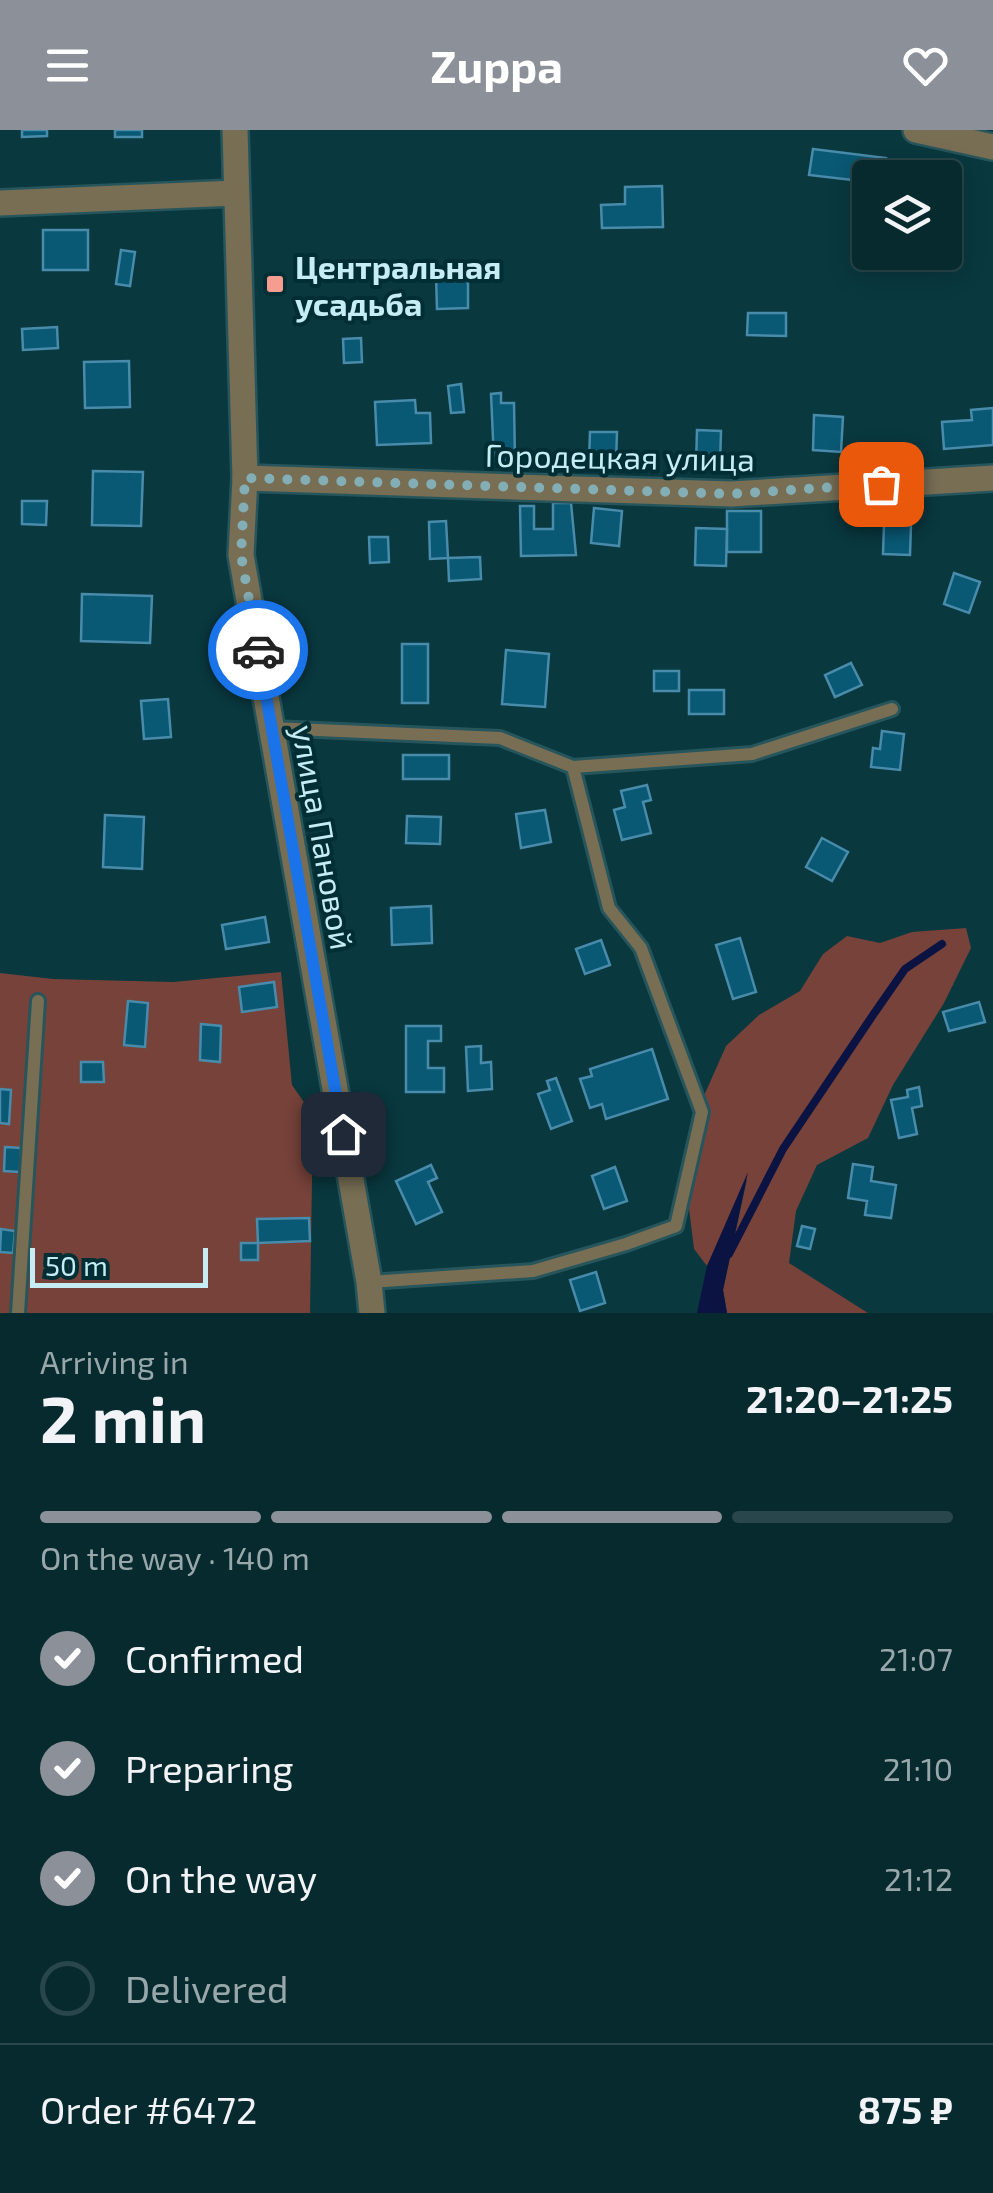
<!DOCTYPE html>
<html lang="en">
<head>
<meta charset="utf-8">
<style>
	:root { --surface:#072a2f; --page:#103237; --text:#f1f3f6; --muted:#98a7aa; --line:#28464b; --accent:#8c9099 }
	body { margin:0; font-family:"Exo 2",sans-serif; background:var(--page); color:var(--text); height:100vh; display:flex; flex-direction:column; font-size:38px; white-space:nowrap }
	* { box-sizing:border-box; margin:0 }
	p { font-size:32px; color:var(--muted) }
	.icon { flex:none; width:55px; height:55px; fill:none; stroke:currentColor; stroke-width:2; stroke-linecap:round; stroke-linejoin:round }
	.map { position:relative; height:1183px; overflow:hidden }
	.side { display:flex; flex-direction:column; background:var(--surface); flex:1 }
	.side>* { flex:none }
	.tools { position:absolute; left:852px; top:30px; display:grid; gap:20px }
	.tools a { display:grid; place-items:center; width:110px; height:110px; border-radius:10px; background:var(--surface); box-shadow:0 5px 25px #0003,0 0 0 2px var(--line); font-size:50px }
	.scale { position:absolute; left:30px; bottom:25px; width:178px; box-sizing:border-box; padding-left:10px; border:5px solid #c7edf4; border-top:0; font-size:28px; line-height:35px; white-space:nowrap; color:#c7edf4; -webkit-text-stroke:8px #002e35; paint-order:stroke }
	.pin { position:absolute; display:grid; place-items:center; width:85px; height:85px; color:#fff; margin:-42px; border-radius:20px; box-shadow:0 5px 15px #0006 }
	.courier { position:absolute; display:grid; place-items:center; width:100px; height:100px; margin:-50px; border:8px solid #1a73e8; border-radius:50%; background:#fff; color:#222; box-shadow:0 2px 12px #0007 }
	.overview em { font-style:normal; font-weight:700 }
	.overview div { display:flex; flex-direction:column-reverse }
	.overview { display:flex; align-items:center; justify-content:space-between; height:170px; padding:0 40px }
	h1 { font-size:65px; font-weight:700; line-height:75px }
	.bar { display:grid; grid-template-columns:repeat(4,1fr); gap:15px 10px; align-content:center; height:120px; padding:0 40px }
	.bar i { height:12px; border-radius:8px; background:var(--line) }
	.bar .on { background:var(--accent) }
	.bar p { grid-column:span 4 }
	.line { display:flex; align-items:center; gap:25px; padding:0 40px; border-top:2px solid var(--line) }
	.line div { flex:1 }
	ol { padding:0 40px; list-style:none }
	li { display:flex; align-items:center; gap:30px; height:110px }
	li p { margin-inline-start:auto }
	li .icon { padding:10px; border-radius:50%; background:var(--accent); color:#fff; stroke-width:4 }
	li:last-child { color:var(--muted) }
	li i { width:55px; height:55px; border:5px solid var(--line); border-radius:50% }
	header { display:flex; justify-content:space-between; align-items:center; height:130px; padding:0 40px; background:var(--accent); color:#fff; font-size:45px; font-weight:700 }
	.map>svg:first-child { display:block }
	.green { fill:#76423a }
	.water { fill:#0b1342 }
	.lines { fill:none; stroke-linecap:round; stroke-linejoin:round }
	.stream { stroke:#0b1342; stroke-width:8 }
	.building { fill:#095874; stroke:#488baa; stroke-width:2.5 }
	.lane-casing { stroke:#27555c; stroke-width:18 }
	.street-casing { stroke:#27555c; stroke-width:30 }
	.lane { stroke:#776e54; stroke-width:12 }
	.street { stroke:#776e54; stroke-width:25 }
	.done { stroke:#84aeb5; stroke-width:10; stroke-dasharray:0 18 }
	.route { stroke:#1a73e8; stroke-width:12 }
	.poi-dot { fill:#f59d8e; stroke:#002e35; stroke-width:4 }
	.labels { text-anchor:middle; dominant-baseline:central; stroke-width:8; stroke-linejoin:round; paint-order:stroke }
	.poi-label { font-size:32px; font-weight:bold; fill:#c7edf4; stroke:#002e35; text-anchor:start }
	.street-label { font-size:32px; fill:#c7edf4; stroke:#002e35 }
</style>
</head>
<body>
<header><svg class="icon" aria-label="menu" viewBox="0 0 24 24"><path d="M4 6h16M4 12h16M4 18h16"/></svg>Zuppa<svg class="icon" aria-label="heart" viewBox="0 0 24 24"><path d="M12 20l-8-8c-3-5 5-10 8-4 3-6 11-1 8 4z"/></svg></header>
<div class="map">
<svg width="993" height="1183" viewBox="0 0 993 1183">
	<rect width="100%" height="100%" fill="#09383f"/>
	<!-- green -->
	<g class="green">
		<path d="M966,798L971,818L944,873L893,955L868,1008L817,1035L796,1081L789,1133L868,1183H727L723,1160L747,1049L707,1136L694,1119L685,1046L703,968L726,916L759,885L800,861L823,824L847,806L880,813L912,802Z"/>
		<path d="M281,842L292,955L313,985L310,1183H0V843L53,849L173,852Z"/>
	</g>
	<!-- water -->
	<path class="water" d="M748,1042L723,1160L727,1183H697L707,1136Z"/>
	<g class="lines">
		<!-- stream -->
		<path class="stream" d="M729,1124L783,1019L873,885L905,839L942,814"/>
	</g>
	<!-- building -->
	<g class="building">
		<path d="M22,0H47V6L22,7Z"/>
		<rect x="115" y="0" width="27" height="7"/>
		<path d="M813,19L886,28L883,48H870V52L809,45Z"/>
		<path d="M662,56L663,97L602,98L601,75L625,74V57Z"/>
		<rect x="43" y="100" width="45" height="40"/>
		<path d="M121,120L135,122L130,156L116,154Z"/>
		<path d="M468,145V178L437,179L436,146Z"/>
		<path d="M748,183H786V206L747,205Z"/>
		<path d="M57,197L58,218L23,220L22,199Z"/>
		<path d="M361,208L362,232L344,233L343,209Z"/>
		<path d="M129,231L130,277L85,278L84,232Z"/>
		<path d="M461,254L464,282L451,283L448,256Z"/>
		<path d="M501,263V273H514L515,331H494L491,264Z"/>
		<path d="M415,270L416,283H430L431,313L377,315L375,272Z"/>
		<path d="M993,278V315L944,319L942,292L972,290L971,280Z"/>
		<path d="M814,285L843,287L841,322L813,320Z"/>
		<path d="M697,300L721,301L720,335L696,334Z"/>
		<path d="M590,302H617L616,333L589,332Z"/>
		<path d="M93,341L143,342L141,396L92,395Z"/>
		<path d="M22,371H47L46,395L22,394Z"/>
		<path d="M553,373H571L576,425L521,426L520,376H534V399H553Z"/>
		<path d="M594,378L622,381L619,416L591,413Z"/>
		<rect x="727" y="381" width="34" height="41"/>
		<path d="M446,391L448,428L430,429L429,392Z"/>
		<path d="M884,394L911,395L910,425L883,424Z"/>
		<path d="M696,398L727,399L726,436L695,435Z"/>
		<path d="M369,407H388L389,432L370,433Z"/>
		<path d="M480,427L481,449L449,451L448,428Z"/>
		<path d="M954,443L980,452L969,483L944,474Z"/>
		<path d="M82,464L152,466L150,513L81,511Z"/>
		<rect x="402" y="514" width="26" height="59"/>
		<path d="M506,520L549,524L545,577L502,574Z"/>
		<path d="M851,533L862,555L835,567L825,545Z"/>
		<rect x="654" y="541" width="25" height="20"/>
		<rect x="689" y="560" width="35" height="24"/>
		<path d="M168,569L171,607L144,609L141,571Z"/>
		<path d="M882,601L904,604L900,640L871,637L873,618L880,619Z"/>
		<rect x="403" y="625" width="46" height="24"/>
		<path d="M647,655L651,670L643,672L651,703L622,710L614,680L625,677L621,661Z"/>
		<path d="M545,680L551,712L521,718L516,684Z"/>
		<path d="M105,685L144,687L142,739L103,737Z"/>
		<path d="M407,686L441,687L440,714L406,713Z"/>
		<path d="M822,708L848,722L832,751L806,737Z"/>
		<path d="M431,776L432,813L392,815L391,778Z"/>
		<path d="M265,787L269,812L226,819L222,795Z"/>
		<path d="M740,808L756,862L733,869L716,815Z"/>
		<path d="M601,810L610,835L585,844L576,819Z"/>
		<path d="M274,852L277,877L242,882L239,857Z"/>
		<path d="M128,871L148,873L145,917L124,915Z"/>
		<path d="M979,872L985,892L949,901L943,882Z"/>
		<path d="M201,894L221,896L220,932L200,930Z"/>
		<path d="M406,896H441V911H428V938H444V962H406Z"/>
		<path d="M481,916V933L491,932L492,959L468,961L466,917Z"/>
		<path d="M652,919L668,969L606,989L602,974L590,978L580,949L592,946L590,939Z"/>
		<path d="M81,932H103L104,952H81Z"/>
		<path d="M556,948L572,991L551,999L538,964L550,960L547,951Z"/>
		<path d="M919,957L922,976L912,978L917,1004L899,1008L891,970L908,967L907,960Z"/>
		<path d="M0,959L11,960L9,994L0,993Z"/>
		<path d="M5,1017L21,1018L20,1042L4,1041Z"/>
		<path d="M853,1034L873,1037L871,1051L896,1055L891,1088L865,1085L867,1071L848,1068Z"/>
		<path d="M431,1035L437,1048L428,1052L442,1082L416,1094L396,1051Z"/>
		<path d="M615,1037L627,1071L604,1079L592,1046Z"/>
		<path d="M309,1088L310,1111L258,1113L257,1089Z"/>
		<path d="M802,1096L815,1099L810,1119L797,1116Z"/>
		<path d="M1,1099L15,1101L13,1123L0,1122Z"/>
		<rect x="241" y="1113" width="17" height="17"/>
		<path d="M596,1142L605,1173L580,1181L570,1150Z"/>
	</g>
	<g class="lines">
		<defs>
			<g id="lane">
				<path d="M272,598L500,608L573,637L752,624L892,579"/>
				<path d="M369,1152L533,1141L626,1114L676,1096L702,982L641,818L609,778L573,637"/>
				<path d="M18,1183L38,871"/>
			</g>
			<g id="street">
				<path d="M235,0L245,348L241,425L369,1152L372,1183"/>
				<path d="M916,0L993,17"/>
				<path d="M0,73L236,63"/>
				<path d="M245,348L731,364L993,348"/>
			</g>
		</defs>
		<!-- lane casing -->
		<use href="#lane" class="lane-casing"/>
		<!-- street casing -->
		<use href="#street" class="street-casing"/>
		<!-- lane -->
		<use href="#lane" class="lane"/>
		<!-- street -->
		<use href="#street" class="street"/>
	</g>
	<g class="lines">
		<!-- done -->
		<path class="done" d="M258,520L241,425L245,348L731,364L881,354"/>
		<!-- route -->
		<path class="route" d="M258,520L343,1004"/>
	</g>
	<!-- markers -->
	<rect class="poi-dot" x="265" y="144" width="20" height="20" rx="5"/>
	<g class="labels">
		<!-- poi labels -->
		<g class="poi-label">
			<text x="295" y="136">Центральная<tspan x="295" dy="37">усадьба</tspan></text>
		</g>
		<!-- street labels -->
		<g class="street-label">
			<text transform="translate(620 326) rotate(1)">Городецкая улица</text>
			<text transform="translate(324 707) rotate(80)">улица Пановой</text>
		</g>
	</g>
</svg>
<div class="tools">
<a><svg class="icon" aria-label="layers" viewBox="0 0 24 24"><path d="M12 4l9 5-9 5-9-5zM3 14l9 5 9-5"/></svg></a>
</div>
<div class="scale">50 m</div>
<div class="pin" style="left:881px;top:354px;background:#ea580c"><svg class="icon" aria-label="bag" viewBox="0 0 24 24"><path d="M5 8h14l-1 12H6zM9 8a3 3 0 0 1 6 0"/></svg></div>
<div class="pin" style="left:343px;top:1004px;background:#1f2937"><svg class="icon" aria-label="home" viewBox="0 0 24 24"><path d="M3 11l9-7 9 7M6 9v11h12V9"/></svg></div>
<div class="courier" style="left:258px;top:520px"><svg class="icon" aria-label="car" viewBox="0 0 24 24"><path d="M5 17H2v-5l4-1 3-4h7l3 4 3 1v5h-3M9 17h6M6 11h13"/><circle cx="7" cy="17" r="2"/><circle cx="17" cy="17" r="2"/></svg></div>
</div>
<section class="side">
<div class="overview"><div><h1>2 min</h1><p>Arriving in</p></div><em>21:20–21:25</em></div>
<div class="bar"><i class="on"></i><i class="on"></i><i class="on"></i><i></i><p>On the way · 140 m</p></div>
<ol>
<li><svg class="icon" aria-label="check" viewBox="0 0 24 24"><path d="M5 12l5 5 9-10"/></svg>Confirmed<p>21:07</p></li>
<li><svg class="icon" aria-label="check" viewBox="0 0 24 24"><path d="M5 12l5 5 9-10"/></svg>Preparing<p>21:10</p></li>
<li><svg class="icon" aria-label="check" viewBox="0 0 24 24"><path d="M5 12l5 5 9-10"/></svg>On the way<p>21:12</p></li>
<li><i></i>Delivered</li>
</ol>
<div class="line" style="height:130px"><div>Order #6472</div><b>875 ₽</b></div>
</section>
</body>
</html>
